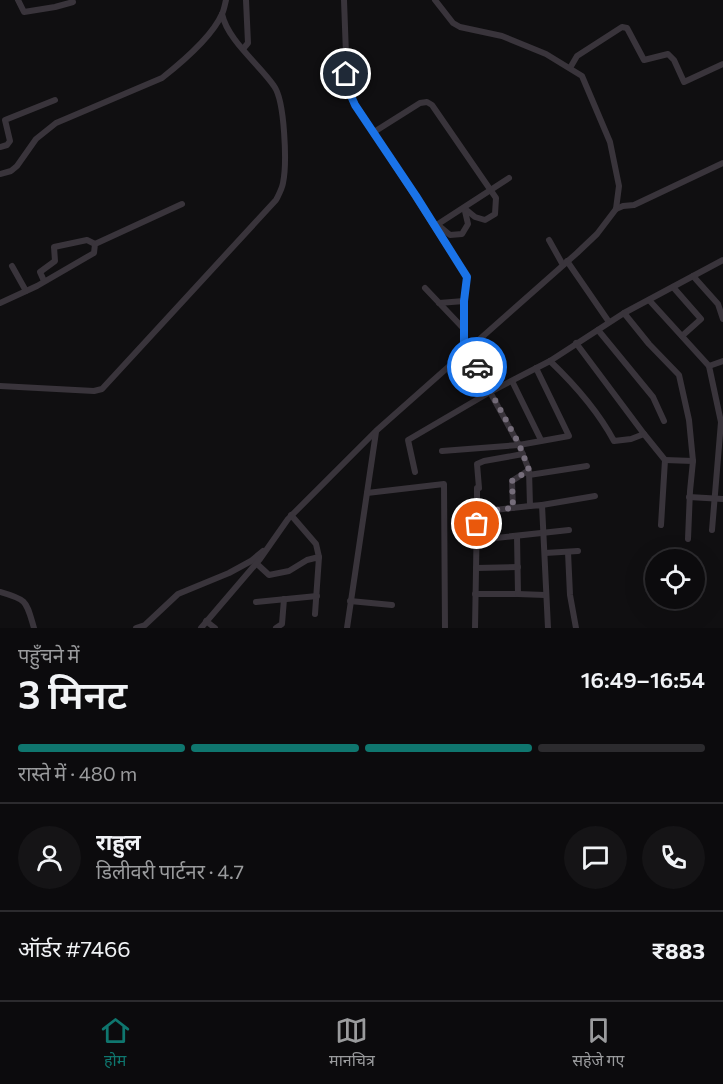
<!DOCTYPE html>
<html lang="hi">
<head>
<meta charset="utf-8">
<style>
	:root { --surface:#0c0b0d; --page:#151416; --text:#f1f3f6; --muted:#9a9b9d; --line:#2c2b2e; --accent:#0f766e }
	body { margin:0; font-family:Commissioner,"Noto Sans Devanagari",sans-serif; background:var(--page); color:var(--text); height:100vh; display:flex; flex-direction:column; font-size:22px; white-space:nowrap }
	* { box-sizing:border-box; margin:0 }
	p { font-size:20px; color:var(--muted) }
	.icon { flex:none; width:33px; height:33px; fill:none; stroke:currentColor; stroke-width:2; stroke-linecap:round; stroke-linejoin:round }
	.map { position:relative; height:628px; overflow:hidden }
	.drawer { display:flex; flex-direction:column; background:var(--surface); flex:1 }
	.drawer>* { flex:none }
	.fabs { position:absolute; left:645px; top:549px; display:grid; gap:12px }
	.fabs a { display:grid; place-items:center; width:60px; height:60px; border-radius:50%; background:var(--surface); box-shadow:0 6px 24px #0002,0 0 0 2px var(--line); font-size:30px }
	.pin { position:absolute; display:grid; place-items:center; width:51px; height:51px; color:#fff; margin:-26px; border:3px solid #fff; border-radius:50%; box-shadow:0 2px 6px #0007 }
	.courier { position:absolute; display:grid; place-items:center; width:60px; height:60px; margin:-30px; border:4px solid #1a73e8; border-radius:50%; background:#fff; color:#222; box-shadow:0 2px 8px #0007 }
	.overview em { font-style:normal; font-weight:600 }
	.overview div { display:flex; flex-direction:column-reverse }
	.overview { display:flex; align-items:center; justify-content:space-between; height:102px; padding:0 18px }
	h1 { font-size:39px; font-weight:600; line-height:45px }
	.bar { display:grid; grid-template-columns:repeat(4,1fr); gap:9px 6px; align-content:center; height:72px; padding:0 18px }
	.bar i { height:8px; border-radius:4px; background:var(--line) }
	.bar .selected { background:var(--accent) }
	.bar p { grid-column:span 4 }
	.line { display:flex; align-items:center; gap:15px; padding:0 18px; border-top:2px solid var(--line) }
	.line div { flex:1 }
	.round { display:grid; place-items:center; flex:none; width:63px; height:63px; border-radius:32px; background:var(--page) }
	.dock { display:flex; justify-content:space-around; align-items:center; height:84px; border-top:2px solid var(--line); background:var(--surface); font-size:16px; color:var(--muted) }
	.dock a { display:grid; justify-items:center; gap:3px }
	.dock .selected { color:var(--accent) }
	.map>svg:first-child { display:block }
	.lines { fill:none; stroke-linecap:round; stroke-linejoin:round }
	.minor { stroke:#39343b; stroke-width:6 }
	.done { stroke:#756d7a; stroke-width:6; stroke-dasharray:0 10.8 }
	.route { stroke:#1a73e8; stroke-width:8 }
</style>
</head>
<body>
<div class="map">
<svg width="723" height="628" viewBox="0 0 723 628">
	<rect width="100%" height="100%" fill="#100f11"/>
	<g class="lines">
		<!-- minor -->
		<g class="minor">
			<path d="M18,0L24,12L55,7L73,2"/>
			<path d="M344,0L347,82L350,96L467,277L464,301V353"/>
			<path d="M243,49L248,43L246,0"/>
			<path d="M570,68L577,56L622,27L627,28L644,60L668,54L674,60L684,82L723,64"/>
			<path d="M374,132L420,103L427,102L432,105L496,198L495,214L485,220L475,217L464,208"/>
			<path d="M0,147L7,145L10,141L5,120L55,100"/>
			<path d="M0,174L11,171L17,166L36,139L56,123L162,78C181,63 212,37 222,14C224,10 225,4 226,0"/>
			<path d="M616,209L623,206L634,205L723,163"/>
			<path d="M438,225L450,235L462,234L468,224L465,211"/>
			<path d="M435,226L509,178"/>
			<path d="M549,240L563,265"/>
			<path d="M567,261L609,322"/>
			<path d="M12,266L26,291"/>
			<path d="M693,276L718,304L723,319"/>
			<path d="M44,281L40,272L55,261L54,247L87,240L95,244"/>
			<path d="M673,287L701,319L682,336"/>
			<path d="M425,288L463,328"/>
			<path d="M649,300L709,366L721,422L712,530"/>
			<path d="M0,303L37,286L94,253L95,244L182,204"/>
			<path d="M439,303L464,301"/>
			<path d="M624,313L723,260"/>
			<path d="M598,330L653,397L664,421"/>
			<path d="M550,361C574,384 598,411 614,441L631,439L644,434L576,343"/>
			<path d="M709,366L723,361"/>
			<path d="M512,381L541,440"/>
			<path d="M0,386L94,391L102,389L276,200C279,194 282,189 283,183C287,164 285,101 274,86C259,64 228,41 222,14"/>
			<path d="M644,434L665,460L661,525"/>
			<path d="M442,451L519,445L569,436L536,368"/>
			<path d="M665,460L693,461"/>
			<path d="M415,472L408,440L490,392L468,349"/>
			<path d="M529,475L587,466"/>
			<path d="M477,488V512"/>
			<path d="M479,488L477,464L484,461L523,454"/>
			<path d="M367,493L444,484L445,628"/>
			<path d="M689,497L723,499"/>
			<path d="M542,505L595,496"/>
			<path d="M513,508L512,481L529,470"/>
			<path d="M291,515L316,544L319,557"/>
			<path d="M477,540L569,530"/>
			<path d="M568,552L570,595L576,628"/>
			<path d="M545,553L578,551"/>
			<path d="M256,563L269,575L289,571L307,560L319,557L315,614"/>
			<path d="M476,568L518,567"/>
			<path d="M0,592C28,600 26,601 34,628"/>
			<path d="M475,594H518L517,536"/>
			<path d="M518,594L545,595"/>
			<path d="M350,601L392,605"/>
			<path d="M256,602L317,596"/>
			<path d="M206,621L215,628"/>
			<path d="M136,628L145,625L178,594L229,573L251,561L263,551"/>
			<path d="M201,628L260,559L288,519L376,431L577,253L597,234L616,209L619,186L610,142L582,76L546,54L502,36L460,27L453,23L435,0"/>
			<path d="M276,628L282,624L284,599"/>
			<path d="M347,628L376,432"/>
			<path d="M475,628L477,512L530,506"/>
			<path d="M548,628L542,505L530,506L529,470L519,445L490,392L550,361L624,313L649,344L679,375L689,420L693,461L690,491L688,539"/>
		</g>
	</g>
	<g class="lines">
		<!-- done -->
		<path class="done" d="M477,524V512L513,508L512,481L529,470L519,444L477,367"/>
		<!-- route -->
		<path class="route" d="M346,74L348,89L355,105L416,196L467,277L464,301V353L468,349L477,367"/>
	</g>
</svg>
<div class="fabs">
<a><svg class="icon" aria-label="locate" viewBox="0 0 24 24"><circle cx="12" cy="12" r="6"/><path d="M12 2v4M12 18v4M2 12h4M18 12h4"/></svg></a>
</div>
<div class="pin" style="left:477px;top:524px;background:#ea580c"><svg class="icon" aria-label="bag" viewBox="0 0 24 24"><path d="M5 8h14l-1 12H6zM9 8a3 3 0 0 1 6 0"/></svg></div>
<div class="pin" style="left:346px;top:74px;background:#1f2937"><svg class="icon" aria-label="home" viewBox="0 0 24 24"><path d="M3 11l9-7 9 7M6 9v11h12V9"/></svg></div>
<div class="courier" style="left:477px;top:367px"><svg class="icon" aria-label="car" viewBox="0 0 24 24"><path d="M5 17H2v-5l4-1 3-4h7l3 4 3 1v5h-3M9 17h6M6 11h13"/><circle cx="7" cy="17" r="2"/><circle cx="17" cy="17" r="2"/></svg></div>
</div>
<section class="drawer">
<div class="overview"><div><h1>3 मिनट</h1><p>पहुँचने में</p></div><em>16:49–16:54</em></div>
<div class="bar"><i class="selected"></i><i class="selected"></i><i class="selected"></i><i></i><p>रास्ते में · 480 m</p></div>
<div class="line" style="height:108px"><a class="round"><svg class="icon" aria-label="person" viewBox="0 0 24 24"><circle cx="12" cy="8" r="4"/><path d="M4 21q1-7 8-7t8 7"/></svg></a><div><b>राहुल</b><p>डिलीवरी पार्टनर · 4.7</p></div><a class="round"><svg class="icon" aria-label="chat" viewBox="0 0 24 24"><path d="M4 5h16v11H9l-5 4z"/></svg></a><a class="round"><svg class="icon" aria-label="phone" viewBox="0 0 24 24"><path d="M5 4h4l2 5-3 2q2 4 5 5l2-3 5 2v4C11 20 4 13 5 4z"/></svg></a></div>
<div class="line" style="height:78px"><div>ऑर्डर #7466</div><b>₹883</b></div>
</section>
<nav class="dock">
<a class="selected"><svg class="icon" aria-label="home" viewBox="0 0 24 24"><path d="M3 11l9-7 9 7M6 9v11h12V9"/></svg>होम</a>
<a><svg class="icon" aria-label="map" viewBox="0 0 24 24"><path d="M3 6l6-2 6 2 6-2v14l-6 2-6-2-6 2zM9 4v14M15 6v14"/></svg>मानचित्र</a>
<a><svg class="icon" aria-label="saved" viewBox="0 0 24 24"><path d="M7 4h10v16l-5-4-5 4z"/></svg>सहेजे गए</a>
</nav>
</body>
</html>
